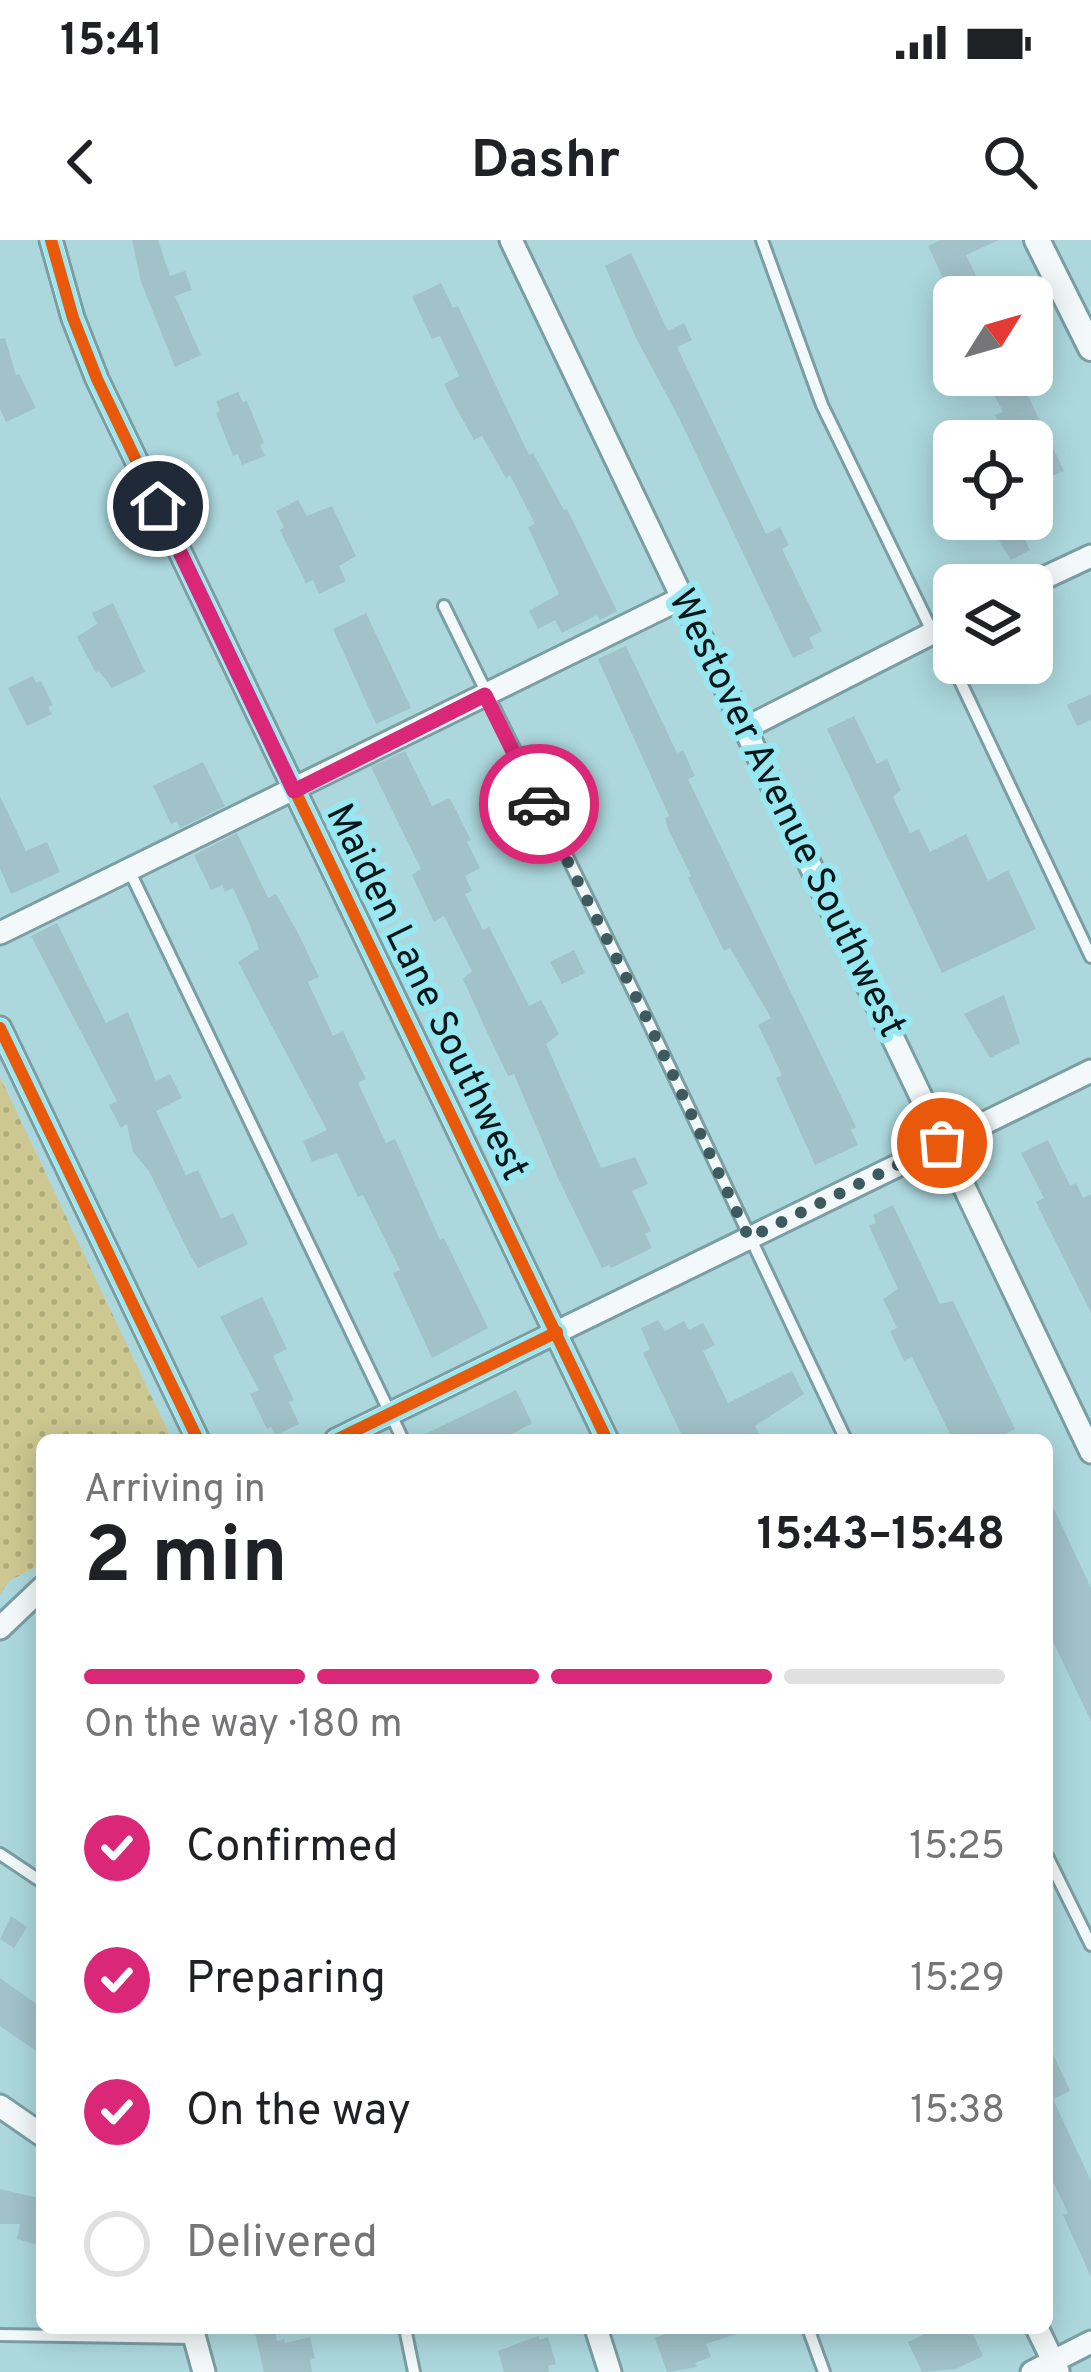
<!DOCTYPE html>
<html lang="en">
<head>
<meta charset="utf-8">
<style>
	:root { --surface:#fff; --page:#f2f2f2; --text:#202124; --muted:#757577; --line:#e0e0e0; --accent:#db2777 }
	body { margin:0; font-family:Overpass,sans-serif; background:var(--page); color:var(--text); height:100vh; display:flex; flex-direction:column; font-size:45px; white-space:nowrap }
	* { box-sizing:border-box; margin:0 }
	p { font-size:39px; color:var(--muted) }
	.icon { flex:none; width:66px; height:66px; fill:none; stroke:currentColor; stroke-width:2; stroke-linecap:round; stroke-linejoin:round }
	.map { position:relative; flex:1; overflow:hidden }
	.side { position:absolute; left:36px; top:1194px; width:1017px; height:900px; display:flex; flex-direction:column; background:var(--surface); border-radius:18px; box-shadow:0 6px 30px #0003 }
	.side>* { flex:none }
	.needle { width:78px; rotate:53deg }
	.fabs { position:absolute; left:933px; top:36px; display:grid; gap:24px }
	.fabs a { display:grid; place-items:center; width:120px; height:120px; border-radius:18px; background:var(--surface); box-shadow:0 6px 30px #0003; font-size:60px }
	.pin { position:absolute; display:grid; place-items:center; width:102px; height:102px; color:#fff; margin:-51px; border:6px solid #fff; border-radius:50%; box-shadow:0 3px 12px #0007 }
	.courier { position:absolute; display:grid; place-items:center; width:120px; height:120px; margin:-60px; border:9px solid #db2777; border-radius:50%; background:#fff; color:#222; box-shadow:0 3px 15px #0007 }
	.summary em { font-style:normal; font-weight:700 }
	.summary div { display:flex; flex-direction:column-reverse }
	.summary { display:flex; align-items:center; justify-content:space-between; height:204px; padding:0 48px }
	h1 { font-size:78px; font-weight:700; line-height:90px }
	.bar { display:grid; grid-template-columns:repeat(4,1fr); gap:18px 12px; align-content:center; height:144px; padding:0 48px }
	.bar i { height:15px; border-radius:9px; background:var(--line) }
	.bar .active { background:var(--accent) }
	.bar p { grid-column:span 4 }
	ol { padding:0 48px; list-style:none }
	li { display:flex; align-items:center; gap:36px; height:132px }
	li p { margin-inline-start:auto }
	li .icon { padding:12px; border-radius:50%; background:var(--accent); color:#fff; stroke-width:4 }
	li:last-child { color:var(--muted) }
	li i { width:66px; height:66px; border:6px solid var(--line); border-radius:50% }
	.status { display:flex; justify-content:space-between; align-items:center; height:84px; padding:0 60px; background:var(--surface); direction:ltr }
	.status svg { height:33px; fill:currentColor }
	header { display:flex; justify-content:space-between; align-items:center; height:156px; padding:0 48px; background:var(--surface); font-size:54px; font-weight:700 }
	.map>svg:first-child { display:block }
	.grass { fill:url(#grass-dots) }
	.building { fill:#a1c2c9 }
	.lines { fill:none; stroke-linecap:round; stroke-linejoin:round }
	.service-casing { stroke:#7a9ea2; stroke-width:16 }
	.minor-casing { stroke:#7a9ea2; stroke-width:27 }
	.tertiary-casing { stroke:#7a9ea2; stroke-width:30 }
	.service { stroke:#f3f9fa; stroke-width:10 }
	.minor { stroke:#f3f9fa; stroke-width:21 }
	.tertiary { stroke:#f3f9fa; stroke-width:24 }
	.cycleway-casing { stroke:#98e7f1; stroke-width:20 }
	.cycleway { stroke:#e8590c; stroke-width:12 }
	.done { stroke:#3d5b5f; stroke-width:12; stroke-dasharray:0 21.6 }
	.route { stroke:#db2777; stroke-width:15 }
	.labels { text-anchor:middle; dominant-baseline:central; stroke-width:12; stroke-linejoin:round; paint-order:stroke }
	.street-label { font-size:39px; fill:#01181b; stroke:#98e7f1 }
</style>
</head>
<body>
<div class="status"><b>15:41</b><svg viewBox="0 0 49 12"><path d="M0 12V9h3v3zM5 12V6h3v6zM10 12V3h3v9zM15 12V0h3v12zM26 1h20v11H26zM47 4h2v5h-2z"/></svg></div>
<header><svg class="icon" aria-label="back" viewBox="0 0 24 24"><path d="M15 5l-7 7 7 7"/></svg>Dashr<svg class="icon" aria-label="search" viewBox="0 0 24 24"><circle cx="10" cy="10" r="6"/><path d="M15 15l6 6"/></svg></header>
<div class="map">
<svg width="1091" height="2132" viewBox="0 0 1091 2132">
	<defs>
		<pattern id="grass-dots" width="8" height="8" patternUnits="userSpaceOnUse" patternTransform="scale(3)"><rect width="8" height="8" fill="#cdc891"/><path d="M2 2h.1M6 6h.1" fill="none" stroke="#aeab7c" stroke-width="1.8" stroke-linecap="round"/></pattern>
	</defs>
	<rect width="100%" height="100%" fill="#acd8dd"/>
	<!-- grass -->
	<path class="grass" d="M0,837L172,1200H42V1324L9,1341L0,1355Z"/>
	<!-- building -->
	<g class="building">
		<path d="M132,0H158L170,36L185,31L192,50L175,56L201,115L175,127L141,42Z"/>
		<path d="M941,0H999L966,15L986,57H952L928,6Z"/>
		<path d="M631,13L668,91L684,83L692,100L677,107L766,294L780,287L789,305L782,309L822,391L809,398L814,408L793,418L679,178L636,98L605,26Z"/>
		<path d="M441,43L453,68L458,66L529,215L533,213L564,270L567,269L617,371L600,380L597,375L562,393L555,380L538,389L529,371L559,354L528,287L535,284L510,235L506,238L482,196L474,200L454,164L444,144L459,136L440,96L432,99L412,57Z"/>
		<path d="M5,98L16,135L19,134L36,168L6,182L0,169V99Z"/>
		<path d="M984,135H1018L1064,231L1032,244V201H1008L995,175L1003,172Z"/>
		<path d="M238,152L243,162L247,161L264,203L260,205L265,216L242,225L238,214L233,216L216,173L220,171L216,161Z"/>
		<path d="M298,260L307,276L332,266L356,316L339,326L346,341L319,354L313,340L306,343L280,290L284,287L276,271Z"/>
		<path d="M1015,279L1030,310L1011,320L992,289Z"/>
		<path d="M113,363L145,432L112,448L99,431L96,433L77,397L97,384L92,373Z"/>
		<path d="M366,373L411,468L376,484L333,389Z"/>
		<path d="M626,406L677,513L683,510L695,536L688,539L856,887L851,890L858,905L815,925L776,838L782,835L758,785L771,778L730,708L724,711L688,638L691,636L668,589L665,578L669,576L598,419Z"/>
		<path d="M33,436L36,443L41,441L53,465L48,467L52,474L27,486L8,448Z"/>
		<path d="M1091,454V480L1077,486L1067,465Z"/>
		<path d="M854,476L877,524L887,519L901,550L893,557L910,593L919,589L930,612L966,594L988,641L1008,630L1036,689L942,733L827,489Z"/>
		<path d="M405,511L432,566L450,558L471,600L467,602L480,628L465,636L472,651L465,654L483,690L489,687L529,766L541,760L559,794L546,804L601,928L635,917L648,944L632,951L651,991L645,994L652,1008L611,1028L609,1025L602,1028L558,938L514,834L508,836L486,790L463,739L472,731L444,676L434,682L412,635L421,629L371,527Z"/>
		<path d="M203,522L225,566L180,588L177,581L171,584L153,546Z"/>
		<path d="M0,556L26,611L47,602L60,632L11,654L0,628Z"/>
		<path d="M237,593L268,658L276,654L298,693L319,737L308,742L333,796L343,791L366,839L358,843L386,903L395,899L440,1000L444,998L488,1088L432,1118L393,1033L400,1030L363,955L358,957L337,913L312,922L303,901L327,890L238,722L259,709L249,683L233,648L225,652L222,645L211,650L194,615Z"/>
		<path d="M57,683L106,783L128,772L156,841L170,834L182,858L156,871L186,935L198,930L221,979L233,973L248,1004L198,1028L189,1013L149,931L133,912L127,884L121,888L109,865L117,861L31,696Z"/>
		<path d="M574,710L585,733L562,744L550,722Z"/>
		<path d="M1004,755L1020,803L990,818L964,774Z"/>
		<path d="M1048,900L1070,946L1076,943L1083,958L1091,954V1073L1036,962L1044,958L1021,913Z"/>
		<path d="M893,965L940,1064L953,1061L1015,1189L994,1200H953L912,1117L904,1121L890,1091L897,1088L883,1059L898,1049L869,986L876,983L873,975Z"/>
		<path d="M262,1057L287,1109L273,1116L294,1160L289,1162L299,1184L276,1195L271,1187L267,1189L250,1154L259,1150L220,1077Z"/>
		<path d="M658,1080L665,1091L684,1081L689,1090L703,1083L715,1105L703,1111L728,1163L792,1131L804,1154L755,1186L762,1200H684L643,1113L650,1109L641,1088Z"/>
		<path d="M516,1150L532,1183L502,1200H413Z"/>
		<path d="M1047,1254L1091,1348V1481L1047,1389Z"/>
		<path d="M11,1676L27,1687L14,1708L0,1699Z"/>
		<path d="M0,1738L42,1768V1815L0,1786Z"/>
		<path d="M1047,1801L1070,1851L1053,1859L1091,1941V2037L1063,1975L1068,1973L1047,1929Z"/>
		<path d="M0,1949L42,1959V2006L17,1999L20,1984H0Z"/>
		<path d="M254,2088H274L277,2101L284,2099L285,2103L310,2097L315,2118L310,2120L312,2132H264Z"/>
		<path d="M679,2088H744L745,2091L706,2104L711,2117L695,2123L697,2127L667,2132L655,2098Z"/>
		<path d="M938,2088H970L983,2116L956,2129L922,2132L908,2102Z"/>
		<path d="M538,2096L540,2100L548,2097L556,2124L548,2126L549,2132H504L498,2111Z"/>
	</g>
	<g class="lines">
		<defs>
			<g id="service">
				<path d="M762,0L822,165L933,393L953,426L1091,717"/>
				<path d="M444,366L645,775L846,1200"/>
				<path d="M129,630L403,1200"/>
				<path d="M0,1614L42,1642"/>
				<path d="M1047,1616L1091,1705"/>
				<path d="M405,2088L414,2132"/>
				<path d="M808,2088L824,2132"/>
				<path d="M0,2095L195,2098"/>
			</g>
			<g id="minor">
				<path d="M51,0L73,78L97,139L607,1200"/>
				<path d="M511,0L1091,1212"/>
				<path d="M1029,345L1091,316"/>
				<path d="M744,489L954,382"/>
				<path d="M0,693L682,358"/>
				<path d="M0,788L198,1200"/>
				<path d="M336,1200L1091,831"/>
				<path d="M0,1388L42,1348"/>
				<path d="M0,1866L42,1895"/>
				<path d="M192,2088L204,2132"/>
				<path d="M596,2088L610,2132"/>
				<path d="M1037,2088L1058,2131"/>
				<path d="M1032,2132L1091,2102"/>
			</g>
			<path id="tertiary" d="M1037,0L1091,108"/>
		</defs>
		<!-- service casing -->
		<use href="#service" class="service-casing"/>
		<!-- minor casing -->
		<use href="#minor" class="minor-casing"/>
		<!-- tertiary casing -->
		<use href="#tertiary" class="tertiary-casing"/>
		<!-- service -->
		<use href="#service" class="service"/>
		<!-- minor -->
		<use href="#minor" class="minor"/>
		<!-- tertiary -->
		<use href="#tertiary" class="tertiary"/>
		<defs>
			<g id="cycleway">
				<path d="M51,0L73,78L97,139L607,1200"/>
				<path d="M0,788L198,1200"/>
				<path d="M336,1200L557,1092"/>
			</g>
		</defs>
		<!-- cycleway casing -->
		<use href="#cycleway" class="cycleway-casing"/>
		<!-- cycleway -->
		<use href="#cycleway" class="cycleway"/>
	</g>
	<g class="lines">
		<!-- done -->
		<path class="done" d="M539,564L645,775L749,998L942,903"/>
		<!-- route -->
		<path class="route" d="M158,266L294,551L485,455L539,564"/>
	</g>
	<g class="labels">
		<!-- street labels -->
		<g class="street-label">
			<text transform="translate(785 574) rotate(64)">Westover Avenue Southwest</text>
			<text transform="translate(425 753) rotate(64)">Maiden Lane Southwest</text>
		</g>
	</g>
</svg>
<div class="fabs">
<a><svg class="needle" viewBox="-14 -14 28 28"><path d="M0-13l5 13h-10z" fill="#e53935"/><path d="M0 13l5-13h-10z" fill="#757577"/></svg></a>
<a><svg class="icon" aria-label="locate" viewBox="0 0 24 24"><circle cx="12" cy="12" r="6"/><path d="M12 2v4M12 18v4M2 12h4M18 12h4"/></svg></a>
<a><svg class="icon" aria-label="layers" viewBox="0 0 24 24"><path d="M12 4l9 5-9 5-9-5zM3 14l9 5 9-5"/></svg></a>
</div>
<div class="pin" style="left:942px;top:903px;background:#ea580c"><svg class="icon" aria-label="bag" viewBox="0 0 24 24"><path d="M5 8h14l-1 12H6zM9 8a3 3 0 0 1 6 0"/></svg></div>
<div class="pin" style="left:158px;top:266px;background:#1f2937"><svg class="icon" aria-label="home" viewBox="0 0 24 24"><path d="M3 11l9-7 9 7M6 9v11h12V9"/></svg></div>
<div class="courier" style="left:539px;top:564px"><svg class="icon" aria-label="car" viewBox="0 0 24 24"><path d="M5 17H2v-5l4-1 3-4h7l3 4 3 1v5h-3M9 17h6M6 11h13"/><circle cx="7" cy="17" r="2"/><circle cx="17" cy="17" r="2"/></svg></div>
<section class="side">
<div class="summary"><div><h1>2 min</h1><p>Arriving in</p></div><em>15:43–15:48</em></div>
<div class="bar"><i class="active"></i><i class="active"></i><i class="active"></i><i></i><p>On the way · 180 m</p></div>
<ol>
<li><svg class="icon" aria-label="check" viewBox="0 0 24 24"><path d="M5 12l5 5 9-10"/></svg>Confirmed<p>15:25</p></li>
<li><svg class="icon" aria-label="check" viewBox="0 0 24 24"><path d="M5 12l5 5 9-10"/></svg>Preparing<p>15:29</p></li>
<li><svg class="icon" aria-label="check" viewBox="0 0 24 24"><path d="M5 12l5 5 9-10"/></svg>On the way<p>15:38</p></li>
<li><i></i>Delivered</li>
</ol>
</section>
</div>
</body>
</html>
